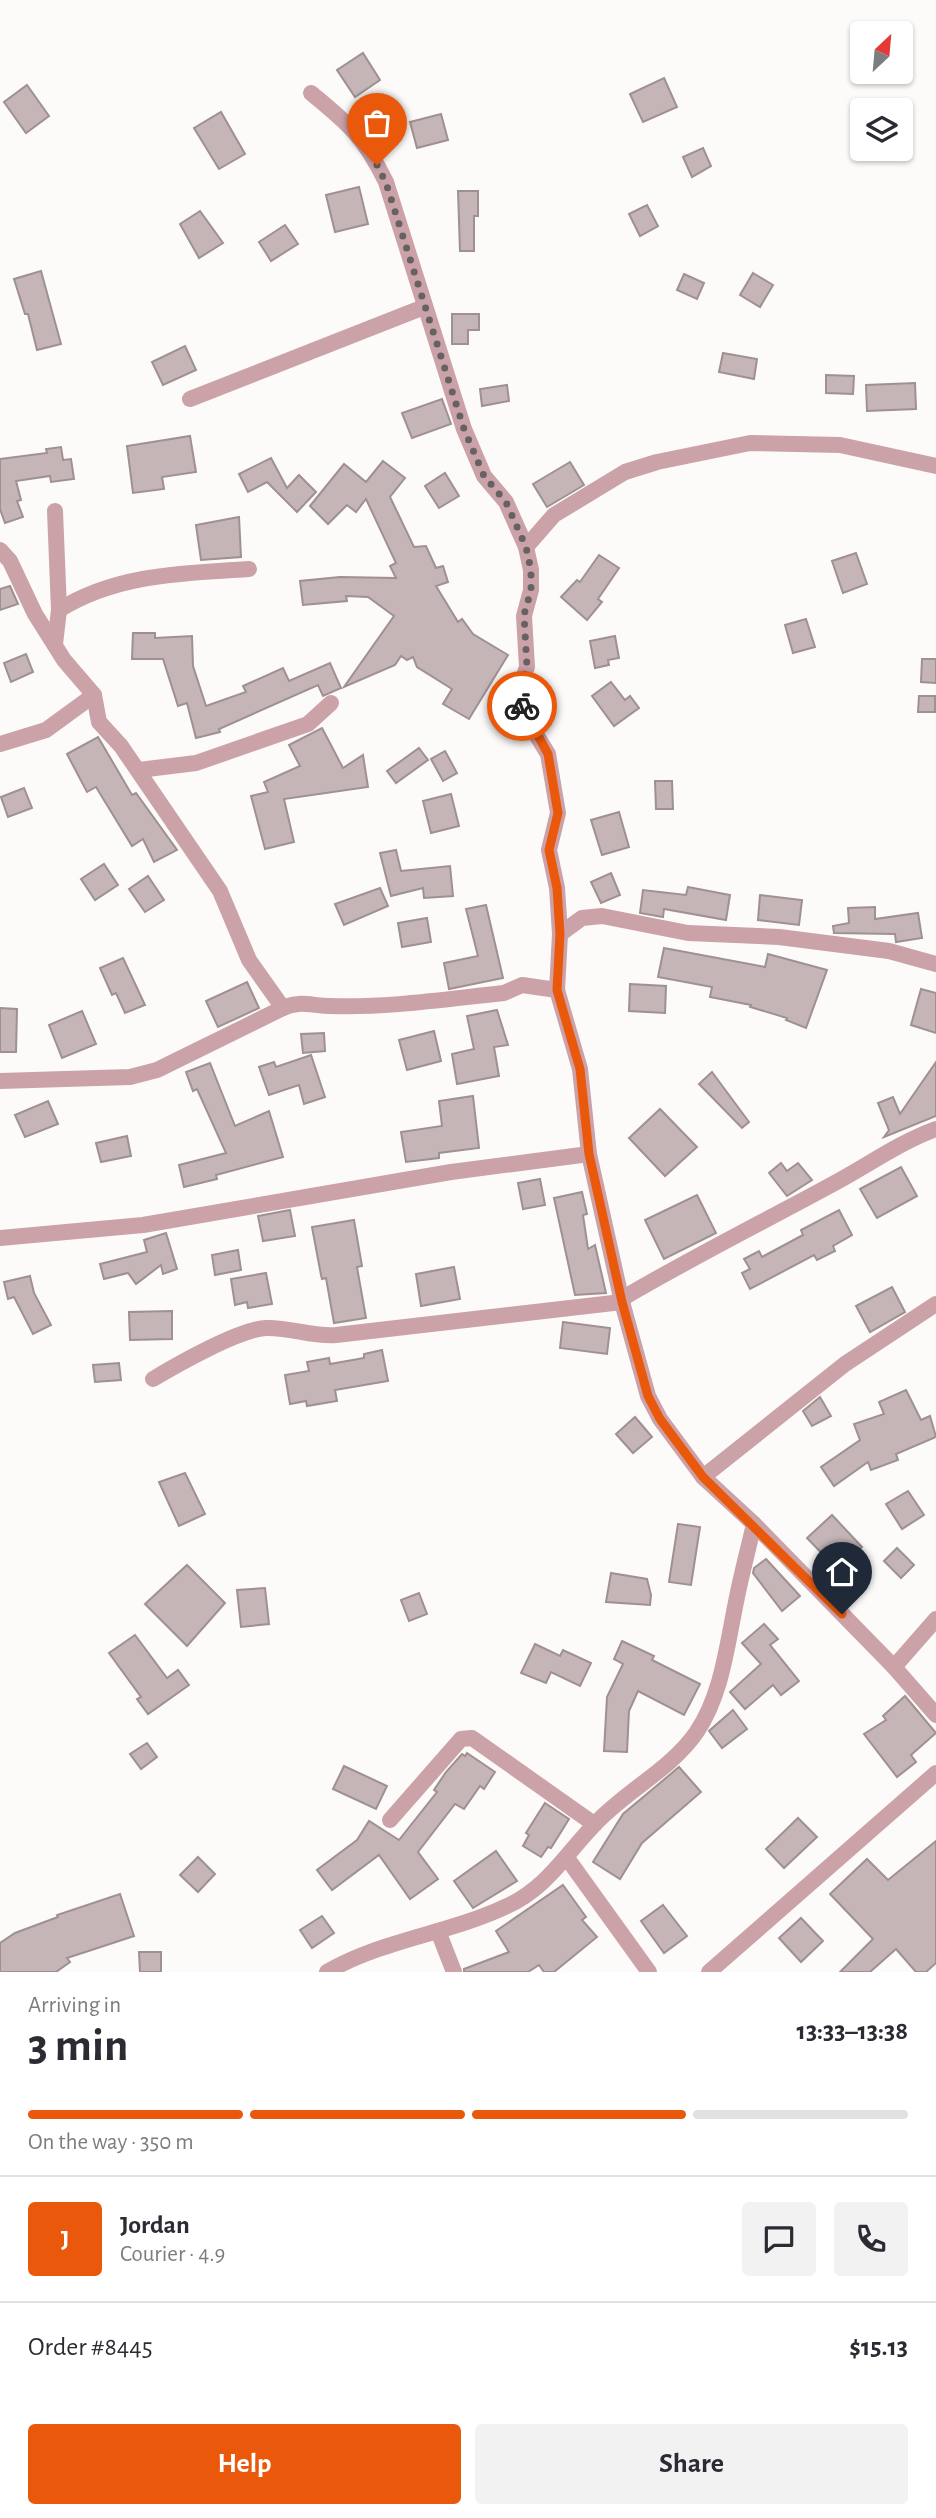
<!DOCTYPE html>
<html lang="en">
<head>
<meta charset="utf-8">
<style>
	:root { --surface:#fff; --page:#f2f2f3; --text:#2b2b33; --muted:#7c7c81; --line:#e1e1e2; --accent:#ea580c }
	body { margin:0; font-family:"Alegreya Sans",sans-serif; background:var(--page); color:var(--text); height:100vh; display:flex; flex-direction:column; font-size:26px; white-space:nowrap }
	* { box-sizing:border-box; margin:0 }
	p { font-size:23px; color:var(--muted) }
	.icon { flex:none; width:38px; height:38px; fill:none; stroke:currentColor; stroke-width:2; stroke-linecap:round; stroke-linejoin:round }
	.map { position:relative; height:1972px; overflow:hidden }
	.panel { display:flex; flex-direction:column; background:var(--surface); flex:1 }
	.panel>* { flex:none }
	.needle { width:46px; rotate:26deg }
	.tools { position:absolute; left:850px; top:21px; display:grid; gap:14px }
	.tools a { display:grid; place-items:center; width:63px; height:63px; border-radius:7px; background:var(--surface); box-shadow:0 2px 5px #0004; font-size:35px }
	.pin { position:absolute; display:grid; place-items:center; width:60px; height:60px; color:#fff; margin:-72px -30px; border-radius:50% 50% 50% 0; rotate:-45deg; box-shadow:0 0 7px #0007 }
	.pin .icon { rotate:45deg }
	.courier { position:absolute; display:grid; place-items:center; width:70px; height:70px; margin:-35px; border:5px solid #ea580c; border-radius:50%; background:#fff; color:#222; box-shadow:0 2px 9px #0007 }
	.summary em { font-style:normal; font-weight:600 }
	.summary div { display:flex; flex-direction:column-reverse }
	.summary { display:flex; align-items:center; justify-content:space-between; height:119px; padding:0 28px }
	h1 { font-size:46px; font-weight:600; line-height:52px }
	.bar { display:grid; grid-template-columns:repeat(4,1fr); gap:10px 7px; align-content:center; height:84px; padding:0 28px }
	.bar i { height:9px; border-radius:5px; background:var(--line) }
	.bar .on { background:var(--accent) }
	.bar p { grid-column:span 4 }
	.line { display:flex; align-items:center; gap:18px; padding:0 28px; border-top:2px solid var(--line) }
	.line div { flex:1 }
	.round { display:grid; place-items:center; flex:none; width:74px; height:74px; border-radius:7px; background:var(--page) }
	.action { display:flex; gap:14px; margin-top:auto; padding:14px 28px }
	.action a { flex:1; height:80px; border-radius:7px; background:var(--accent); color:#fff; font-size:28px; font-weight:600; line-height:80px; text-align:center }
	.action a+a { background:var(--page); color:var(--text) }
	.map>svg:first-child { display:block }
	.building { fill:#c5b5b7; stroke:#9f9092; stroke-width:2 }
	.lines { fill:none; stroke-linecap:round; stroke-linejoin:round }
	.street { stroke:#cba2a7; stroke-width:16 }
	.done { stroke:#666162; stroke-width:7; stroke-dasharray:0 12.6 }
	.route { stroke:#ea580c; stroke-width:9 }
</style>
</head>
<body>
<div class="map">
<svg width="936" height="1972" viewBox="0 0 936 1972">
	<rect width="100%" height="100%" fill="#fdfafa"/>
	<!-- building -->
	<g class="building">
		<path d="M363,53L380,80L355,97L337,70Z"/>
		<path d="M664,78L677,107L643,122L630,94Z"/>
		<path d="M27,85L49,116L26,133L4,102Z"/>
		<path d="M221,112L245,154L219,169L194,128Z"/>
		<path d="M441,114L448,140L417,148L410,122Z"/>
		<path d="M703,148L711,166L692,177L683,157Z"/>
		<path d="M359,187L368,224L335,232L326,195Z"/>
		<path d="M458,191H478V216H474V251H460Z"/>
		<path d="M647,205L658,226L640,236L629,214Z"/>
		<path d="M200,211L223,243L199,258L180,224Z"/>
		<path d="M285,225L298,244L271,261L259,242Z"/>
		<path d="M41,271L61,344L37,350L28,314H25L14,279Z"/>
		<path d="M753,273L773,285L760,307L740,295Z"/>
		<path d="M684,274L704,283L697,299L677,290Z"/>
		<path d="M452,314H479V330H468V344H452Z"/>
		<path d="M185,346L196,370L163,385L152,362Z"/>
		<path d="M723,353L757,359L754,379L719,372Z"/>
		<path d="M826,375L854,376L853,394L826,393Z"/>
		<path d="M915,383L916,409L867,411L866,385Z"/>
		<path d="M507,385L509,401L482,406L480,389Z"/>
		<path d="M442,399L451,424L412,438L402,413Z"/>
		<path d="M190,436L196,472L162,477L164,489L133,493L127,446Z"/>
		<path d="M61,447L63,460L71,459L74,479L51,482L50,476L16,481L21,500L17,501L23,517L5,523L0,509V459L47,453L46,449Z"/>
		<path d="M271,458L287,488L299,475L316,492L297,512L267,482L248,492L239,474Z"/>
		<path d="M383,461L405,478L390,497L414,547L426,546L436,568L443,566L448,582L436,586L458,622L462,619L473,634L508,655L469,719L443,704L452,689L417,667L413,657L407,660L401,656L395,665L344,687L394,616L368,597L346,596L347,601L303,605L300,581L340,577L396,578L390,566L396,563L366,499L356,512L347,505L328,524L310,506L344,464L366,482Z"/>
		<path d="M570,462L584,485L547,507L533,484Z"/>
		<path d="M445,473L459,496L439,508L425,486Z"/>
		<path d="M239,517L241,557L201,560L196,525Z"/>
		<path d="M856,553L867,584L843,593L832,561Z"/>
		<path d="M599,555L619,568L598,599L602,602L587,620L561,597L577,580L580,582Z"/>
		<path d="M10,586L18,604L0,610V589Z"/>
		<path d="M806,619L815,647L793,653L785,625Z"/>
		<path d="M133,633H155V638L192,636L193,666L206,706L246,692L243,686L283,668L289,681L330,663L341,688L323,696L318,685L219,729L220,732L196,738L187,703L178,706L163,659H132Z"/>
		<path d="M615,636L619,658L608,660L609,665L595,668L590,641Z"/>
		<path d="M26,654L33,672L11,682L4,663Z"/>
		<path d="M922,659H936V683L921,682Z"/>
		<path d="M611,682L625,700L630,696L639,708L614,726L592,696Z"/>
		<path d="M919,696H935V712H918Z"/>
		<path d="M322,728L343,768L363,755L368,787L284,799L294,842L265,849L251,796L268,792L264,782L300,766L289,745Z"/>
		<path d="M98,737L132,795L136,793L177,850L154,862L143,839L132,846L96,787L87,792L67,754Z"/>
		<path d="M419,748L428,760L396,783L387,771Z"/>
		<path d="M445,751L457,773L443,781L431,759Z"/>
		<path d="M655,781H672L673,809H656Z"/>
		<path d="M24,788L32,808L8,817L1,797Z"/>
		<path d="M451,794L459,826L431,833L423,801Z"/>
		<path d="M619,812L629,847L602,855L591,820Z"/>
		<path d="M396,850L401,871L450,866L453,896L424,898L423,888L391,896L380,853Z"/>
		<path d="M104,864L118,885L95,900L81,879Z"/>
		<path d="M611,873L620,895L601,903L591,882Z"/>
		<path d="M148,876L164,900L145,912L129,889Z"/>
		<path d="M688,887L730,895L726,920L664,909L663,917L640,913L643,890L686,895Z"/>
		<path d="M380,888L388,906L344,925L335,904Z"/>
		<path d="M760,895L802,900L799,925L758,920Z"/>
		<path d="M486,905L503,978L449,989L444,963L478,956L466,909Z"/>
		<path d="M875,907V919L918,913L922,938L896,942L895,934L834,933L833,926L849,923L848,908Z"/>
		<path d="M427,918L431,942L402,947L398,923Z"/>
		<path d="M664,948L765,967L768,954L827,970L806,1028L786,1020L787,1018L750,1007L751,1005L710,997L712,987L658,977Z"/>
		<path d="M123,958L145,1005L125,1013L116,993L112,995L100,968Z"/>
		<path d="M247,982L259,1008L218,1027L206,1001Z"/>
		<path d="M630,984L666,986L665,1013L629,1011Z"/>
		<path d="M921,989L936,993V1033L911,1025Z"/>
		<path d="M0,1008L17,1009L16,1052H0Z"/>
		<path d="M497,1010L508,1045L494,1047L499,1076L457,1084L452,1054L474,1049L467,1016Z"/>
		<path d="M82,1011L96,1044L62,1058L49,1025Z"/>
		<path d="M434,1031L441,1061L407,1070L399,1040Z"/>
		<path d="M324,1033L325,1051L303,1053L301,1034Z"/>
		<path d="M311,1055L325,1097L304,1104L299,1085L269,1095L259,1067L274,1062L276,1067Z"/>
		<path d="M936,1062V1116L884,1137L889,1130L878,1103L893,1097L900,1114Z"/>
		<path d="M210,1063L235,1126L269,1111L283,1157L216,1175L217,1179L184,1187L179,1165L226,1153L197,1089L193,1091L186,1072Z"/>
		<path d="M712,1072L749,1122L742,1128L699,1084Z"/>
		<path d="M473,1096L479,1148L439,1153V1158L406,1162L401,1132L442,1126L439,1101Z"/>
		<path d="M48,1101L58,1124L25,1137L15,1115Z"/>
		<path d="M660,1109L697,1147L665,1176L629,1138Z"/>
		<path d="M127,1136L131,1156L101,1162L96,1143Z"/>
		<path d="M781,1163L787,1171L798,1163L812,1180L787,1196L769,1173Z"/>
		<path d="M901,1167L917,1196L877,1218L860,1189Z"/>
		<path d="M540,1179L545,1205L523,1209L518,1183Z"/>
		<path d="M582,1192L587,1214L583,1215L588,1249L595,1245L606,1293L575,1295L554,1198Z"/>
		<path d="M697,1195L716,1233L664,1259L645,1220Z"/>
		<path d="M290,1210L295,1236L263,1241L258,1216Z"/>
		<path d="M839,1210L852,1235L833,1246L835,1251L817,1260L814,1255L750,1289L742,1273L750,1269L744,1259L759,1251L762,1257L803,1235L801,1230Z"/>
		<path d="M354,1220L362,1266L357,1267L366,1318L334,1323L326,1278L322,1279L321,1275L312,1227Z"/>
		<path d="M166,1233L177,1269L163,1274L161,1265L136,1284L128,1273L104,1279L100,1264L147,1252L144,1240Z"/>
		<path d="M238,1250L241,1270L215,1275L212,1255Z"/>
		<path d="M454,1267L460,1299L421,1306L416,1274Z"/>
		<path d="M266,1273L272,1304L248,1308L247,1302L235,1305L231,1279Z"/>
		<path d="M30,1276L34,1293L51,1325L33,1334L14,1297L8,1299L4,1282Z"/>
		<path d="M892,1287L905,1312L870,1332L856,1306Z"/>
		<path d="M172,1311V1339L130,1340L129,1312Z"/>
		<path d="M563,1322L610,1328L607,1354L560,1348Z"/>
		<path d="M382,1350L388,1381L335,1390L337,1401L307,1406L306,1401L290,1404L285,1375L309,1371L307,1362L329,1358L330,1364L364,1358V1354Z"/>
		<path d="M119,1363L121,1380L95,1382L93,1365Z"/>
		<path d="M906,1390L921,1420L930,1416L936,1437L896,1454L898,1460L871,1470L868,1462L834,1486L821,1467L860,1440L854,1424L884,1414L879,1402Z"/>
		<path d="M820,1397L831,1416L812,1426L803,1411Z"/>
		<path d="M635,1417L652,1437L633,1453L616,1434Z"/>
		<path d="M185,1473L205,1514L179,1526L159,1482Z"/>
		<path d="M908,1491L924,1515L902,1529L886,1504Z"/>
		<path d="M832,1515L862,1547L838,1570L807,1538Z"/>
		<path d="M678,1524L700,1527L691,1585L669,1582Z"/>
		<path d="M897,1548L914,1565L901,1578L884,1561Z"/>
		<path d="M766,1559L800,1596L782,1611L753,1573L754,1568Z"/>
		<path d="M187,1565L225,1603L187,1646L145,1604Z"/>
		<path d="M611,1573L647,1579L651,1595L650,1605L606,1602Z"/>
		<path d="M265,1588L269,1624L241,1627L237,1590Z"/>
		<path d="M419,1593L427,1614L409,1621L401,1600Z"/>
		<path d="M764,1624L778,1639L770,1645L799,1681L781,1695L773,1685L745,1709L730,1692L761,1664L742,1643Z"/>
		<path d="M135,1635L167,1678L178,1670L189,1685L148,1714L137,1699L141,1697L109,1653Z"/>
		<path d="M622,1641L654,1656L652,1660L700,1684L684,1715L638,1691L629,1711L627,1752L604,1751L607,1697L623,1664L614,1659Z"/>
		<path d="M535,1644L560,1656L563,1650L591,1663L580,1686L551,1672L546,1683L521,1673Z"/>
		<path d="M905,1696L936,1733L911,1755L916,1762L897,1777L864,1734L886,1720L883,1716Z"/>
		<path d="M733,1710L747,1729L722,1748L709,1731Z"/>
		<path d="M147,1743L157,1757L141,1769L130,1754Z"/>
		<path d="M467,1753L495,1772L484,1789L480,1786L464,1809L455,1804L418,1852L438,1879L410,1899L379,1855L332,1890L317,1870L357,1840L369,1821L399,1840L437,1792L434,1790L446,1772L462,1754L465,1756Z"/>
		<path d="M344,1766L387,1786L376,1809L333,1789Z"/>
		<path d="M679,1767L701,1792L642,1843L620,1879L593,1862L623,1814Z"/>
		<path d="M545,1803L569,1819L551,1848L548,1847L541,1857L523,1846L529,1835L526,1833Z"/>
		<path d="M798,1818L817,1837L784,1868L766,1849Z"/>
		<path d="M936,1841V1963L926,1972H916L896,1949L870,1972H840L873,1939L830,1894L867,1859L888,1880Z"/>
		<path d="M496,1851L517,1881L473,1908L454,1881Z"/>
		<path d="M198,1857L215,1874L198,1892L180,1875Z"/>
		<path d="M563,1885L586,1917L582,1920L597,1937L554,1972H544L539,1965L528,1972H464V1969L509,1952L496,1931Z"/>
		<path d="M120,1894L134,1936L67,1958L70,1962L56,1972H0V1943L15,1933L58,1917L57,1915Z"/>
		<path d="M663,1905L687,1936L664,1953L641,1921Z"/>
		<path d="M322,1916L334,1933L312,1948L300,1930Z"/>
		<path d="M801,1918L823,1941L801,1962L779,1938Z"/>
		<path d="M139,1952H161V1972H140Z"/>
	</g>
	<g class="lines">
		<!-- street -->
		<g class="street">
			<path d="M311,93C349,124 364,137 386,182L464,429L484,476L506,502L526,547L531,570V590L524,616L527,667L518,693L523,713L548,754L558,813L549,850L557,888L560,934L557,990L580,1069L589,1154L622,1302L648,1396L660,1419L703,1477L754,1524L894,1667L936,1715"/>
			<path d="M190,399L424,307"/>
			<path d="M55,511L59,610"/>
			<path d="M526,547L554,515L625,472L657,462L750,443L840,445L936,466"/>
			<path d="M0,550L10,561L35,614L64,660L94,695L99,722L121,746L220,891L249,960L283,1008C299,1000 313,1006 330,1006C388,1008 446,999 504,993L522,985L557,990"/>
			<path d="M55,644L59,610C116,574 184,573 249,569"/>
			<path d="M0,744L46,730L94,695"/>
			<path d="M139,770L196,763L308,724L331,703"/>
			<path d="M560,934L582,918L602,916L688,933L779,937L889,951L936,964"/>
			<path d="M0,1081L130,1077L157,1070L283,1008"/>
			<path d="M0,1238L143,1225L451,1172L589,1154"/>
			<path d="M623,1298C691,1258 761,1223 831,1185C867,1166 898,1143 936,1129"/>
			<path d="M153,1379C178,1364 240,1329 266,1328C290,1327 312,1337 336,1335L622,1302"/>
			<path d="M703,1477L845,1364L936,1304"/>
			<path d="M894,1667L936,1619"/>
			<path d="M390,1820L461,1739L472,1738L594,1824"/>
			<path d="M567,1858L649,1972"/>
			<path d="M438,1931L454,1972"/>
			<path d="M327,1972C382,1940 447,1934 505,1907C546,1889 565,1855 594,1825C624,1792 670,1770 696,1733C722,1695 727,1645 736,1602C741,1576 748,1550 754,1524"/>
			<path d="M709,1972L936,1773"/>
		</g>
	</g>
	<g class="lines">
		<!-- done -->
		<path class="done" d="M377,165L386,183L464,429L484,476L506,502L526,547L531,570V590L524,615L527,667L518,693L522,706"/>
		<!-- route -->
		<path class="route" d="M522,706L548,754L558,813L549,850L557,888L560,934L557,990L580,1069L589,1154L622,1302L648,1396L660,1419L703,1477L842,1614"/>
	</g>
</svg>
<div class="tools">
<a><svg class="needle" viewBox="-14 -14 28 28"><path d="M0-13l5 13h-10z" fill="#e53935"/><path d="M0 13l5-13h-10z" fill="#7c7c81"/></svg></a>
<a><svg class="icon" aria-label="layers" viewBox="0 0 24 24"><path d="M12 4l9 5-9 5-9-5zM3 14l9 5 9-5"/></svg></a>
</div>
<div class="pin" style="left:377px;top:165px;background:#ea580c"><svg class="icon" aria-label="bag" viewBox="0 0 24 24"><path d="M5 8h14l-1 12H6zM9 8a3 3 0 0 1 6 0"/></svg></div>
<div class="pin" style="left:842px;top:1614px;background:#1f2937"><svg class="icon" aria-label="home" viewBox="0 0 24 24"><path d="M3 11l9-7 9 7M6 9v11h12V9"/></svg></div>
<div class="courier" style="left:522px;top:706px"><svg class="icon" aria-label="bike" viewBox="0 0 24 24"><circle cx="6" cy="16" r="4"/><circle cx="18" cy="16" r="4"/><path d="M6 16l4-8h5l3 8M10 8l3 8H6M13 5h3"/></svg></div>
</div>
<section class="panel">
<div class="summary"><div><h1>3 min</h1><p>Arriving in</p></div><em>13:33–13:38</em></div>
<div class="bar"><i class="on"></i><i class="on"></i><i class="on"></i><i></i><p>On the way · 350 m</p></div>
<div class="line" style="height:126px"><b class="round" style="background:var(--accent);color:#fff">J</b><div><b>Jordan</b><p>Courier · 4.9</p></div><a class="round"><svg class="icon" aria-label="chat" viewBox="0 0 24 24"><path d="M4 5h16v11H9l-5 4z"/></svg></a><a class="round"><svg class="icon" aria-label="phone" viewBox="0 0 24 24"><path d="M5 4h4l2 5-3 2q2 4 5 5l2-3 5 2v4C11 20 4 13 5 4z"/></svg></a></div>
<div class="line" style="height:91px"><div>Order #8445</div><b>$15.13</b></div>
<div class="action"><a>Help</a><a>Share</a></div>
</section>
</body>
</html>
